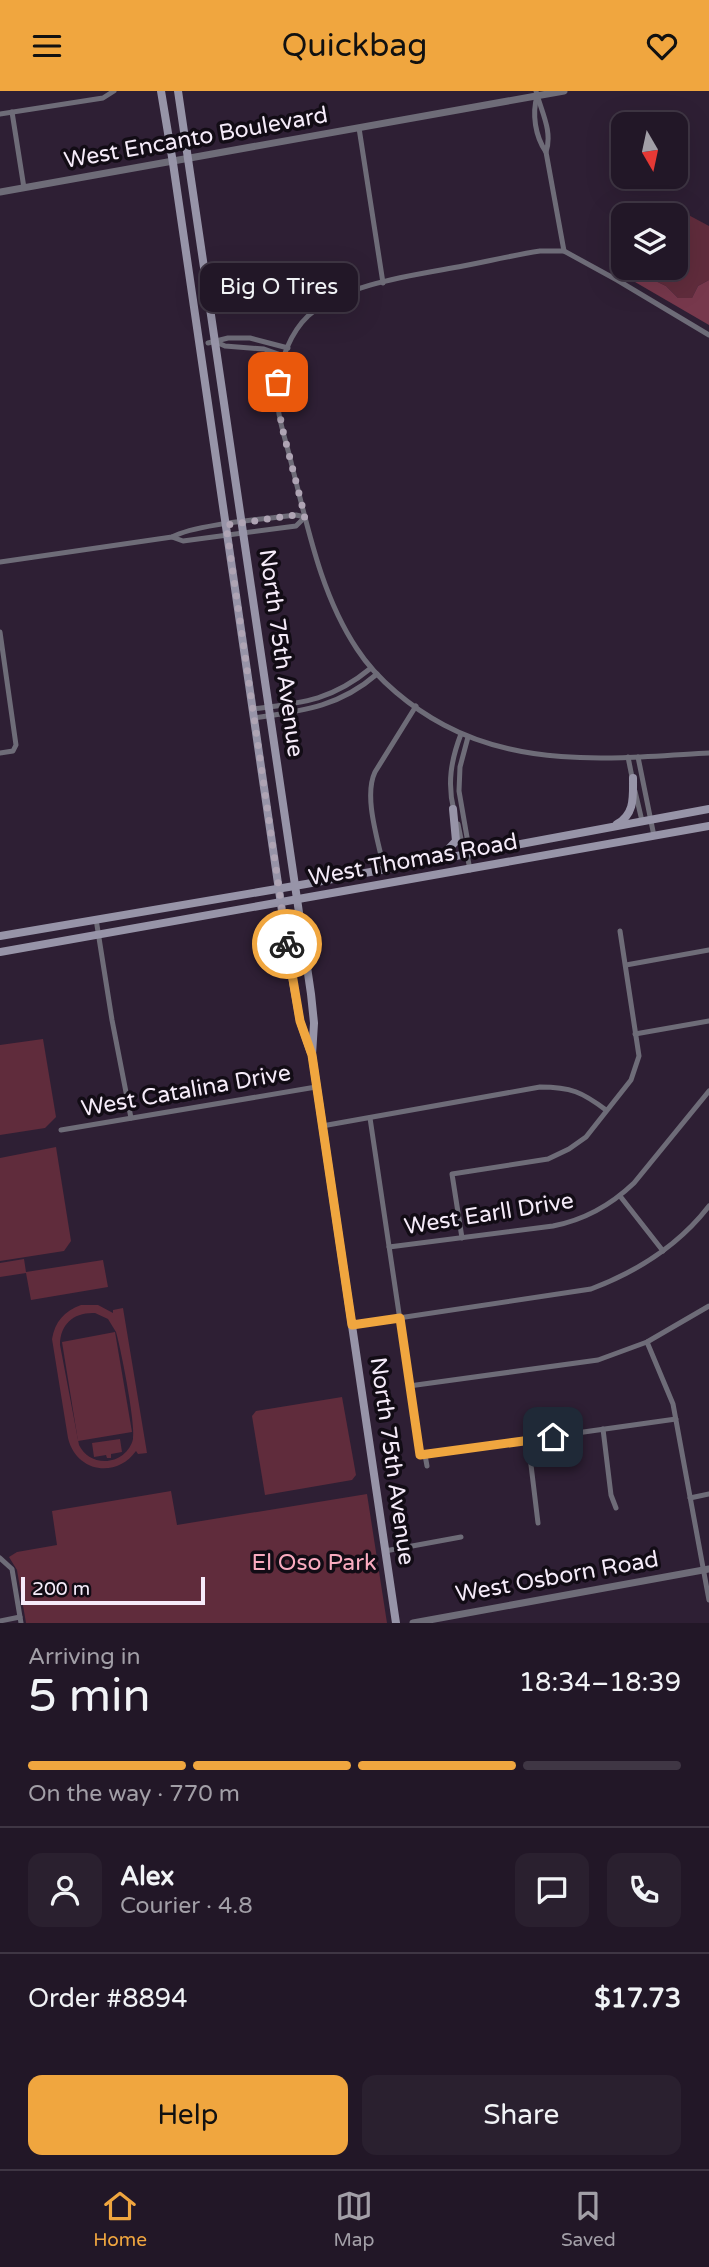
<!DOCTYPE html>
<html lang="en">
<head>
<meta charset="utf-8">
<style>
	:root { --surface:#221727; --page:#2a202f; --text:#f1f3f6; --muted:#a29fa7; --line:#3f3644; --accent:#f0a63f }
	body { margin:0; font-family:"Varela Round",sans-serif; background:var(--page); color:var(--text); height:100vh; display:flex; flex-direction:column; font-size:26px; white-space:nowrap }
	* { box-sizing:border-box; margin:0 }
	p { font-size:23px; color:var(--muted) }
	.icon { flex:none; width:38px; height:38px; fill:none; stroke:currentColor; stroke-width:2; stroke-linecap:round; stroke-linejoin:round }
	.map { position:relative; height:1532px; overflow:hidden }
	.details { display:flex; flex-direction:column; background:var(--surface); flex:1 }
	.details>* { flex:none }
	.needle { width:46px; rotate:171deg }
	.tools { position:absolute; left:611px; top:21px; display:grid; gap:14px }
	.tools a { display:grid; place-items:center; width:77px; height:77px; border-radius:14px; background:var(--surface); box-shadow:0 7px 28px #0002,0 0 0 2px var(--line); font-size:35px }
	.scale { position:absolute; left:21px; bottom:18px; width:184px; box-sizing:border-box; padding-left:7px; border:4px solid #f5ebf9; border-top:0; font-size:19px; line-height:24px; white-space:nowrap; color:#f5ebf9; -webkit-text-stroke:5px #120c15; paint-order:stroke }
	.pin { position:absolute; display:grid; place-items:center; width:60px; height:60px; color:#fff; margin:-30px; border-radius:14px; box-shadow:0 4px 10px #0006 }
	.courier { position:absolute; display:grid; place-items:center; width:70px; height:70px; margin:-35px; border:5px solid #f0a63f; border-radius:50%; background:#fff; color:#222; box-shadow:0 2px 9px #0007 }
	.bubble { position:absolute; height:49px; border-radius:14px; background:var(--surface); box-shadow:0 7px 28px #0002,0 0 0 2px var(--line); font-size:23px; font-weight:600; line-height:49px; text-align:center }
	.headline em { font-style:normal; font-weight:600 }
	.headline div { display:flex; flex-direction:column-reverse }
	.headline { display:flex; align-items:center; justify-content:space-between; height:119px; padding:0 28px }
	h1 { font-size:46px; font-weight:600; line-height:52px }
	.bar { display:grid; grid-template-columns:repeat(4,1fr); gap:10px 7px; align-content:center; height:84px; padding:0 28px }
	.bar i { height:9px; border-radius:5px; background:var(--line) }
	.bar .active { background:var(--accent) }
	.bar p { grid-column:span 4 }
	.line { display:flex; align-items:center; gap:18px; padding:0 28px; border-top:2px solid var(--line) }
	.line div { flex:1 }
	.round { display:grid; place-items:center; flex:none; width:74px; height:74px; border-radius:14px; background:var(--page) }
	.cta { display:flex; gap:14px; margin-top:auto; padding:14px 28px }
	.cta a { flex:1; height:80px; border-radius:14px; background:var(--accent); color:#111; font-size:28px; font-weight:600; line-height:80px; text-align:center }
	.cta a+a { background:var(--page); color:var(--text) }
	header { display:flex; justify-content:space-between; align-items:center; height:91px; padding:0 28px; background:var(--accent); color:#111; font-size:32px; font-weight:600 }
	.dock { display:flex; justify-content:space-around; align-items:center; height:98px; border-top:2px solid var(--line); background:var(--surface); font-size:19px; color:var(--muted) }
	.dock a { display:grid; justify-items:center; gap:4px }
	.dock .active { color:var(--accent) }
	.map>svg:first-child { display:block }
	.green { fill:#602c3c; fill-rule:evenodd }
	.forest { fill:#77384c }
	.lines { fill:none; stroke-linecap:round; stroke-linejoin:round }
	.minor { stroke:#6e6c78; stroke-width:5 }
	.tertiary { stroke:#6e6c78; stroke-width:7 }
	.secondary { stroke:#9794a8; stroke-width:8 }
	.done { stroke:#afa4b4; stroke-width:7; stroke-dasharray:0 12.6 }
	.route { stroke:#f0a63f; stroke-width:9 }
	.labels { text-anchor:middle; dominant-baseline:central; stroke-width:7; stroke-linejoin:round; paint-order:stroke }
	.street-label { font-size:23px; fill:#f5ebf9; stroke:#120c15 }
	.park-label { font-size:23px; fill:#faabc0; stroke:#120c15 }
</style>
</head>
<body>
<header><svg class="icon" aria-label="menu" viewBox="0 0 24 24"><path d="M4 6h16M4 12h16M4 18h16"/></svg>Quickbag<svg class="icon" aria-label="heart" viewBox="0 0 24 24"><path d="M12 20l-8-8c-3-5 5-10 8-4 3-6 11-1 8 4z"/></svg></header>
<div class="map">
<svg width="709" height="1532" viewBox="0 0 709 1532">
	<rect width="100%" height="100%" fill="#2e1f34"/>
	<!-- green -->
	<g class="green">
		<path d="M666,112L709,135V189L698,195L692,207H678L666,195L647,186L626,181L628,177H676V124H659Z"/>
		<path d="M43,948L56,1026L45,1037L0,1044V954Z"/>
		<path d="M56,1056L71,1150L64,1160L0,1170V1067Z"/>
		<path d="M24,1168L26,1181L103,1169L108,1196L31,1209L26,1182L0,1186V1172Z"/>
		<path d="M81,1214H98L113,1222V1219L123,1217L147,1362L138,1363L136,1360C116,1388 76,1381 68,1347L52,1248C55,1231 64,1220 81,1214ZM95,1222L108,1228L116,1241C121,1258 136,1334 133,1348C130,1361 118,1370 105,1370C93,1370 84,1364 79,1354L60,1254C60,1233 74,1221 95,1222Z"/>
		<path d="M115,1241L132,1341L78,1350L62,1251Z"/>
		<path d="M342,1306L356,1384L352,1389L265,1404L252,1325L256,1320Z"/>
		<path d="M120,1348L122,1361L111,1363V1367H107L106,1364L94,1366L92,1352Z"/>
		<path d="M171,1400L177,1434L367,1403L387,1532H26L17,1479L9,1466L17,1461L57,1454L52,1420Z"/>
	</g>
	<!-- forest -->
	<path class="forest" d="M626,181L647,186L666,195L678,207H692L698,195L709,189V234L623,184Z"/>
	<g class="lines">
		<!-- minor -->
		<g class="minor">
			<path d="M536,0C541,20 553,40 546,61"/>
			<path d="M537,5C532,23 535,45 546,61L564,160"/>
			<path d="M12,21L24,97"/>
			<path d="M0,23L103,7L114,0"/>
			<path d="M359,37L383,192"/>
			<path d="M709,244L617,189L564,160H540C514,164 489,170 463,175C415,184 345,192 308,225C291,241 280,269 278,292C274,320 286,348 292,375C308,437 321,504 357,558C377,589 412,617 444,634C526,678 620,667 709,662"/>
			<path d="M216,251L225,255L264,258L284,265"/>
			<path d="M208,252L228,247H250L288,257"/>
			<path d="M172,446L183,450L296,435L305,426"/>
			<path d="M0,471L172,446C196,433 266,428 296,424L305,426"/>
			<path d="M0,541L16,654L13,660L0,662"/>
			<path d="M252,618C302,612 331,610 371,577"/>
			<path d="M254,627C302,620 339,616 377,583"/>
			<path d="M468,646L460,676L459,700L468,752L467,763L470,779"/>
			<path d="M628,666L633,691"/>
			<path d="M638,666L654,745"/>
			<path d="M635,700L642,730"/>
			<path d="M454,720C447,693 451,669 461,643"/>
			<path d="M458,733L462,753L467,763"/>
			<path d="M384,778C379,752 363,706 375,681L416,615"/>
			<path d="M96,828L112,929L131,1027"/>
			<path d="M626,874L709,859"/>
			<path d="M635,943L709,930"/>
			<path d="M370,1027L420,1364L676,1328"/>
			<path d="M322,1035L540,996C571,996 582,1001 606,1019"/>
			<path d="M61,1039L316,996"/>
			<path d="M620,1105L663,1160"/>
			<path d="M462,1147L452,1083L548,1068L569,1058L586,1046L631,989L639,965L620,840"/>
			<path d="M389,1156L553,1135C584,1129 611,1114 634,1092L709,1000"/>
			<path d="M352,1234L591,1198C636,1181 679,1154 709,1115"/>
			<path d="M647,1251L673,1313L709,1509"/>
			<path d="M409,1295L598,1269L647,1251L709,1215"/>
			<path d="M603,1338L611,1404L616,1417"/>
			<path d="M528,1349L538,1432"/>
			<path d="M425,1364L427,1375"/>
			<path d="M690,1407L709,1403"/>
			<path d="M385,1460L461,1446"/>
			<path d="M0,1467L12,1478L21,1532"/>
			<path d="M0,1530L20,1526"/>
		</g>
		<!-- tertiary -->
		<g class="tertiary">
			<path d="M0,101L564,0"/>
			<path d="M413,1532L709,1478"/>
		</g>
		<!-- secondary -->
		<g class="secondary">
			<path d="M161,0L173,72L289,868L300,930L311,962"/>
			<path d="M178,0L311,903L314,932L312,964L396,1532"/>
			<path d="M617,733C635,723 633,706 633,687"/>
			<path d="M442,765L456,750L453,718"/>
			<path d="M0,845L306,793L709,718"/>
			<path d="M0,861L709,735"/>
		</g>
	</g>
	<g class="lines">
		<!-- done -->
		<path class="done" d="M278,291L281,332L305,426L296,424L226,434L287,853"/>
		<!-- route -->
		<path class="route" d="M287,853L300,930L312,964L352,1234L400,1227L420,1364L553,1346"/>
	</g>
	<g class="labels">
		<!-- street labels -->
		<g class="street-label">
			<text transform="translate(196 47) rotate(-10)">West Encanto Boulevard</text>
			<text transform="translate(281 562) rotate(82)">North 75th Avenue</text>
			<text transform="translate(413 769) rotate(-10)">West Thomas Road</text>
			<text transform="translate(186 1000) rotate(-10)">West Catalina Drive</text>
			<text transform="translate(489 1123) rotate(-9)">West Earll Drive</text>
			<text transform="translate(392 1370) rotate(82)">North 75th Avenue</text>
			<text transform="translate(557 1486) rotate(-10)">West Osborn Road</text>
		</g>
		<!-- park labels -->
		<g class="park-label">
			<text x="314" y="1472">El Oso Park</text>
		</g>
	</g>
</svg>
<div class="tools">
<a><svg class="needle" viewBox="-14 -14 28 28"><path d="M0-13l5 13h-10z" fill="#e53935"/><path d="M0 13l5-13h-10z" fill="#a29fa7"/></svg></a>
<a><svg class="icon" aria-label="layers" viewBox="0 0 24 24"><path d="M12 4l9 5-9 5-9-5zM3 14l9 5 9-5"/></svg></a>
</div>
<div class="scale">200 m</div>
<div class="pin" style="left:278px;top:291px;background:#ea580c"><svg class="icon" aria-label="bag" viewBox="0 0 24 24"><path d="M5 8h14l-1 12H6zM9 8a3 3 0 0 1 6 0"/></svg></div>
<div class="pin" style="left:553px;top:1346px;background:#1f2937"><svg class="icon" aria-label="home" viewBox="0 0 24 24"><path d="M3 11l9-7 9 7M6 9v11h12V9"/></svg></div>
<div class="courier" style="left:287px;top:853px"><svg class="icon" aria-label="bike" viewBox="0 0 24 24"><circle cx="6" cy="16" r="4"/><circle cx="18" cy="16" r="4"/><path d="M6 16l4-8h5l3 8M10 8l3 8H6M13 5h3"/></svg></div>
<div class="bubble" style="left:200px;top:172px;width:158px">Big O Tires</div>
</div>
<section class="details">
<div class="headline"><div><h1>5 min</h1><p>Arriving in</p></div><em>18:34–18:39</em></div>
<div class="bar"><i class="active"></i><i class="active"></i><i class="active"></i><i></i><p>On the way · 770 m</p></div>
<div class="line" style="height:126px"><a class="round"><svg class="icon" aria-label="person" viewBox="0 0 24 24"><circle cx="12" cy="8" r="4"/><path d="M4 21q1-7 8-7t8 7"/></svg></a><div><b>Alex</b><p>Courier · 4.8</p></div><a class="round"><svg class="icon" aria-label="chat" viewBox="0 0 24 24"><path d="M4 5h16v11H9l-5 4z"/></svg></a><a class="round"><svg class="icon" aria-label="phone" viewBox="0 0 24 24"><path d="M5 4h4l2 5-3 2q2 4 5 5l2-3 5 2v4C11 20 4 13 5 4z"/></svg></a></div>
<div class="line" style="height:91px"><div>Order #8894</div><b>$17.73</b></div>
<div class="cta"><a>Help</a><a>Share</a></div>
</section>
<nav class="dock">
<a class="active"><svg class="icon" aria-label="home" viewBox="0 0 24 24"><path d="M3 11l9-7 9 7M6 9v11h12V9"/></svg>Home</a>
<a><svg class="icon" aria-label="map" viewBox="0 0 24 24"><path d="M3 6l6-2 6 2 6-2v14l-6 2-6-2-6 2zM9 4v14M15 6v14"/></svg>Map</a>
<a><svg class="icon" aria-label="saved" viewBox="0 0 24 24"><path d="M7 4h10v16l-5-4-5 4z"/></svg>Saved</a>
</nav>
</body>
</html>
